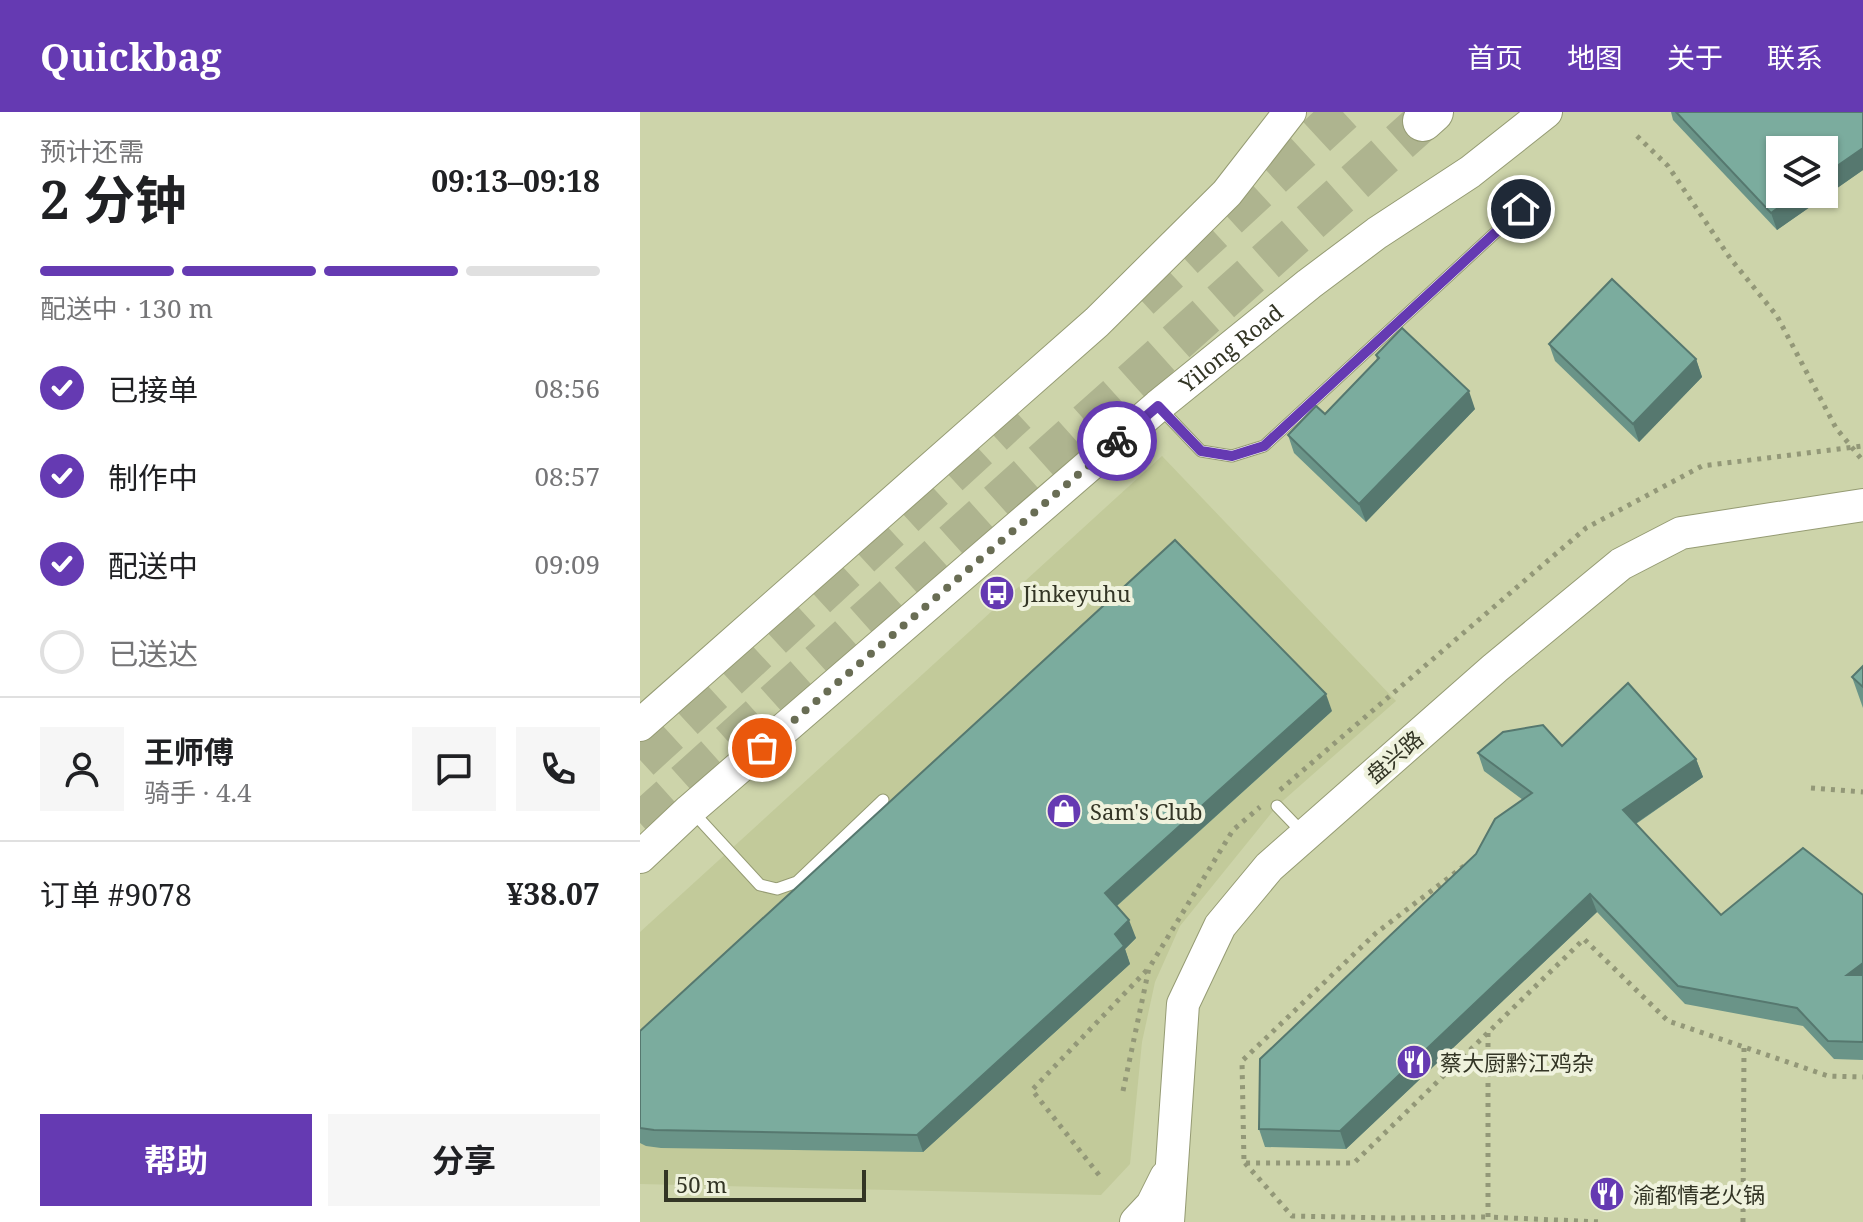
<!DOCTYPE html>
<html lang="zh">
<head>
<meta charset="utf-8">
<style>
	:root { --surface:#fff; --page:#f6f6f6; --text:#202124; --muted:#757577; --line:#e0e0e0; --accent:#653ab2 }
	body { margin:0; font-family:"Noto Serif","Noto Sans SC",serif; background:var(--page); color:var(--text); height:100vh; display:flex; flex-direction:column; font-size:30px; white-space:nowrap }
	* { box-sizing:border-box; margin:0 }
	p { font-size:26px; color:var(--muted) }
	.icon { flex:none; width:44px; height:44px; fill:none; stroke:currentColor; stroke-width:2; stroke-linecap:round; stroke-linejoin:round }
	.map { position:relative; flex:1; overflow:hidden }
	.side { display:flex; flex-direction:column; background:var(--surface); width:640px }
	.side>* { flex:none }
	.buttons { position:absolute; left:1126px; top:24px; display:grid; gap:16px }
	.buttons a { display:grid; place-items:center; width:72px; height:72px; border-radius:0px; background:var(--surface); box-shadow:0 2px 6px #0004; font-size:40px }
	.scale { position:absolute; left:24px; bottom:20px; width:202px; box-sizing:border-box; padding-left:8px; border:4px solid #333525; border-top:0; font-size:22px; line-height:28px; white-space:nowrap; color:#333525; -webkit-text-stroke:6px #eff2dd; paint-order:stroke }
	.pin { position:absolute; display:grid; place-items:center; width:68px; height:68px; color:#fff; margin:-34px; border:4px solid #fff; border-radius:50%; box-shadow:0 2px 8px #0007 }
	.courier { position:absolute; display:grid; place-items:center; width:80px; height:80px; margin:-40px; border:6px solid #653ab2; border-radius:50%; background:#fff; color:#222; box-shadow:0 2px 10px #0007 }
	.overview em { font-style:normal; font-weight:700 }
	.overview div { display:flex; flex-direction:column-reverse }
	.overview { display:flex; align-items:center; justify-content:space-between; height:136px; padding:0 40px }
	h1 { font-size:52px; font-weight:700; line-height:60px }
	.bar { display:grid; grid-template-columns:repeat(4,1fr); gap:12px 8px; align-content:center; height:96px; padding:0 40px }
	.bar i { height:10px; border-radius:6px; background:var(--line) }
	.bar .on { background:var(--accent) }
	.bar p { grid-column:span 4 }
	.line { display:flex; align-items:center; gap:20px; padding:0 40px; border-top:2px solid var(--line) }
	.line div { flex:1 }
	.round { display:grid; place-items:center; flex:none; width:84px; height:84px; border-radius:0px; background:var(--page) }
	ol { padding:0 40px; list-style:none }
	li { display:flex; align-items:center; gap:24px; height:88px }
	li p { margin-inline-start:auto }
	li .icon { padding:8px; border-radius:50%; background:var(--accent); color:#fff; stroke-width:4 }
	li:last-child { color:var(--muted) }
	li i { width:44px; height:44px; border:4px solid var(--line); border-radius:50% }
	.primary-button { display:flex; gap:16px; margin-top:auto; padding:16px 40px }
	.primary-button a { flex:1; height:92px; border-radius:0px; background:var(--accent); color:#fff; font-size:32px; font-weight:700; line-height:92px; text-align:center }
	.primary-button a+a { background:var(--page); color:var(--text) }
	header { display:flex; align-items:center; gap:48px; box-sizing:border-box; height:112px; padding:0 40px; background:var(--accent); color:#fff }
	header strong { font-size:38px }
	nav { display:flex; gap:44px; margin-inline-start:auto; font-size:28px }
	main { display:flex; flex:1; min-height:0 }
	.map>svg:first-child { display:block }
	.built { fill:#c2ca9a }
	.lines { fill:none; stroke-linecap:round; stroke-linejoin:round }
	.highway-tunnel { stroke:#aeb48f; stroke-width:40; stroke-dasharray:40 20; stroke-linecap:butt }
	.lane-casing { stroke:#959b73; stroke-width:13 }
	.secondary-casing { stroke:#959b73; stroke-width:34 }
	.highway-casing { stroke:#959b73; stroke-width:42 }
	.path { stroke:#939878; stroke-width:5; stroke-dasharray:4 6; stroke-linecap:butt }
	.lane { stroke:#fff; stroke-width:11 }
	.secondary { stroke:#fff; stroke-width:32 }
	.highway { stroke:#fff; stroke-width:40 }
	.wall { fill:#6a9488 }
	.shaded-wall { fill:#56786f }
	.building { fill:#7bac9e; stroke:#56786f; stroke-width:2 }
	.done { stroke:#696d54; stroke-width:8; stroke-dasharray:0 14.4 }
	.route { stroke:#653ab2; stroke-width:10 }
	.labels { text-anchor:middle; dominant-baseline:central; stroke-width:8; stroke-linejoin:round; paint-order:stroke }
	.street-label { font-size:22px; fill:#333525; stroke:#eff2dd }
	.poi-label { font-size:22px; fill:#333525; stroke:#eff2dd; text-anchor:start }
</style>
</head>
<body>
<header>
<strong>Quickbag</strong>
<nav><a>首页</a><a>地图</a><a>关于</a><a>联系</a></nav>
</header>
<main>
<section class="side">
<div class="overview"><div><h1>2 分钟</h1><p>预计还需</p></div><em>09:13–09:18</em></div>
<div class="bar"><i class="on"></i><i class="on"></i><i class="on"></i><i></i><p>配送中 · 130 m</p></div>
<ol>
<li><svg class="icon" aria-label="check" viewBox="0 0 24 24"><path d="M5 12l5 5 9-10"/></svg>已接单<p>08:56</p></li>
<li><svg class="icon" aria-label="check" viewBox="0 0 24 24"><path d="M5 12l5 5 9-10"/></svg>制作中<p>08:57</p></li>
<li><svg class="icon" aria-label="check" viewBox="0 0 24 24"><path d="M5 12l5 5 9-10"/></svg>配送中<p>09:09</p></li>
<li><i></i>已送达</li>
</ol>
<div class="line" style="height:144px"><a class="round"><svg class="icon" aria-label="person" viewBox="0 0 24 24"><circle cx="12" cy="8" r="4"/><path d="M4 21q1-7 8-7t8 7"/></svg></a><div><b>王师傅</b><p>骑手 · 4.4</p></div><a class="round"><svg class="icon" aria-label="chat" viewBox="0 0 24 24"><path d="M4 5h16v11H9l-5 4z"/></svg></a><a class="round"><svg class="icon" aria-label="phone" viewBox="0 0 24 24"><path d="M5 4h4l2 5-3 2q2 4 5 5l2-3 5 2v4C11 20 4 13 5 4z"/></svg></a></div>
<div class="line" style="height:104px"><div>订单 #9078</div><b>¥38.07</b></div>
<div class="primary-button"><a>帮助</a><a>分享</a></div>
</section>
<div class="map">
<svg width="1223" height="1110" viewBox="0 0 1223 1110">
	<rect width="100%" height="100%" fill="#cdd4aa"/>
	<!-- built -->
	<path class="built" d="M522,344L756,589L637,694L540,814L515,870L502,930L490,1052L461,1083L0,1072V820Z"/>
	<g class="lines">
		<!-- highway-tunnel -->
		<g class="highway-tunnel">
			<path d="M500,187L703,0"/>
			<path d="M0,648L377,301"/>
			<path d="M0,711L783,9"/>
		</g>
		<defs>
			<g id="lane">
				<path d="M521,297L561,339L592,344L624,334L881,97"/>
				<path d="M637,694L662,720"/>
				<path d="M51,698L120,773L137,777L157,770L243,688"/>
			</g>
			<g id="secondary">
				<path d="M0,613L457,210L587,81L650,0"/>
				<path id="s1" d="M0,745L50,698L518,294L669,172L737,121L830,60L906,0"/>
				<path d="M496,1110L512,1093L526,1065"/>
				<path d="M528,1110L543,892L580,814L629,755L855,556L981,452L1041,421L1223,393"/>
			</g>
			<path id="highway" d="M783,9L793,0"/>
		</defs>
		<!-- lane casing -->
		<use href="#lane" class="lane-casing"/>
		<!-- secondary casing -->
		<use href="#secondary" class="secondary-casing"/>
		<!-- highway casing -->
		<use href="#highway" class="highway-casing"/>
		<!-- path -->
		<g class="path">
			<path d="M997,24L1028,54L1090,146L1137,204L1196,316L1223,349"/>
			<path d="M1171,676L1223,680"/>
			<path d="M640,678L946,416L1062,354L1223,334"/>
			<path d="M824,754L736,821L602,949L604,1051H714L944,827L1028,909L1188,964L1223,965"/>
			<path d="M848,921V1105L961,1110"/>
			<path d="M483,979L509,856L593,718L620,695"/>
			<path d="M605,1051L652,1104L752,1106L848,1105"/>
			<path d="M459,1063L392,978L508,857"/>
			<path d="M1103,1110L1104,935"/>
		</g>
		<!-- lane -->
		<use href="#lane" class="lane"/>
		<!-- secondary -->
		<use href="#secondary" class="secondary"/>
		<!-- highway -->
		<use href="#highway" class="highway"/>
	</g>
	<!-- wall -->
	<g class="wall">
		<path d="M1031,0H1223V58L1137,118L1033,8Z"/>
		<path d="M909,232L1056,247L1062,265L999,330L915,249Z"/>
		<path d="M736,243L835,297L726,410L654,341L648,323L685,302L737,248Z"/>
		<path d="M1223,554V596L1212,565Z"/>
		<path d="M692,599L477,794L496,826L485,837L490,852L283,1040L21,1036L6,1034L0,1031V919Z"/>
		<path d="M922,634L1056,647L1063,665L996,712L1081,803L1223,783V948L1194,947L1163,914L1045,892L957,800L706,1037L625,1035L619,1017L836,742L883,688L844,659L838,641Z"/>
	</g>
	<!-- shaded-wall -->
	<g class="shaded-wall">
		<path d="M1223,36V58L1137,118L1131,101L1157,82H1184V63Z"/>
		<path d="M1056,247L1062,265L999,330L993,312Z"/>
		<path d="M829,279L835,297L726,410L719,392Z"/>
		<path d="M686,582L692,599L472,798L465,781Z"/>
		<path d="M1056,647L1063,665L989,716L983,698Z"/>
		<path d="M950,782L957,800L706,1037L700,1019Z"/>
		<path d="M489,808L496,826L485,837L490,852L283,1040L277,1023Z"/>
		<path d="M1223,851V874L1207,863Z"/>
	</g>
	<!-- building -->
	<g class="building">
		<path d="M1036,0H1223V36L1184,63V38H1140V82H1157L1131,101Z"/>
		<path d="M972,167L1056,247L993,312L909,232Z"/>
		<path d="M762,216L829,279L719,392L648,323L676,294L685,302L739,246L736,243Z"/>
		<path d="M535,428L686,582L465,781L489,808L475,822L484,834L277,1023L14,1018L0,1016V919Z"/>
		<path d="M1223,554V575L1212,565Z"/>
		<path d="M988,571L1056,647L983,698L1081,803L1163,736L1223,783V851L1207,863H1223V930L1188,929L1157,896L1038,874L950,782L700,1019L619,1017L620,947L836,742L855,707L892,681L838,641L863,620L903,613L922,634Z"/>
	</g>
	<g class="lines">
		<!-- done -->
		<path class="done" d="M122,636L477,329"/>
		<!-- route -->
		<path class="route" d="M477,329L518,294L561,339L592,344L624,334L881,97"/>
	</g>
	<!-- icons -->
	<defs>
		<symbol id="bus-disc" viewBox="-11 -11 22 22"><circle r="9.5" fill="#653ab2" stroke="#eff2dd"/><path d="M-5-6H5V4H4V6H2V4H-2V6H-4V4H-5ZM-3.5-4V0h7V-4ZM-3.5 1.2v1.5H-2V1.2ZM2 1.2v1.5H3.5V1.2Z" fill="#fff"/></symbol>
		<symbol id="shop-disc" viewBox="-11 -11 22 22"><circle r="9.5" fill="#653ab2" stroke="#eff2dd"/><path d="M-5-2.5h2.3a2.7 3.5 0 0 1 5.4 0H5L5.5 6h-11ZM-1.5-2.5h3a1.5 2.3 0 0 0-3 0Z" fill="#fff"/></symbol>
		<symbol id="restaurant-disc" viewBox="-11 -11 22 22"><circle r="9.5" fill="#653ab2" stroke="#eff2dd"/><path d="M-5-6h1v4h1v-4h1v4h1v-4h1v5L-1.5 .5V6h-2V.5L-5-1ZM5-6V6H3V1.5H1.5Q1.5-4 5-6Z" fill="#fff"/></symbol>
	</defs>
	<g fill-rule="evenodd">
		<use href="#bus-disc" x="337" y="461" width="40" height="40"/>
		<use href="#shop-disc" x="404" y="679" width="40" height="40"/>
		<use href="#restaurant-disc" x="754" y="930" width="40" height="40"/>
		<use href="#restaurant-disc" x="947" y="1062" width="40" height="40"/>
	</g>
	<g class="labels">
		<!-- street labels -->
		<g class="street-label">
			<text stroke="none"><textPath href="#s1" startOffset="780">Yilong Road</textPath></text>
			<text transform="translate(754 644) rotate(-41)">盘兴路</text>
		</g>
		<!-- poi labels -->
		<g class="poi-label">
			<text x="383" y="481">Jinkeyuhu</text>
			<text x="450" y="699">Sam's Club</text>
			<text x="800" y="950">蔡大厨黔江鸡杂</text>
			<text x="993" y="1082">渝都情老火锅</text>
		</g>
	</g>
</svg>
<div class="buttons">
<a><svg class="icon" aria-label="layers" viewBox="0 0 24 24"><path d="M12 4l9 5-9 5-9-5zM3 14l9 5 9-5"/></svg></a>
</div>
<div class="scale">50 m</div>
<div class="pin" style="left:122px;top:636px;background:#ea580c"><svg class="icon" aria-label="bag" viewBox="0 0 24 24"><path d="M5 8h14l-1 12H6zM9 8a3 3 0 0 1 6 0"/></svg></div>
<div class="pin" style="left:881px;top:97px;background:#1f2937"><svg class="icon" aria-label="home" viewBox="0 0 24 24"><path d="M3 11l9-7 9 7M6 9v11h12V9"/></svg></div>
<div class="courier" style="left:477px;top:329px"><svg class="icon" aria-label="bike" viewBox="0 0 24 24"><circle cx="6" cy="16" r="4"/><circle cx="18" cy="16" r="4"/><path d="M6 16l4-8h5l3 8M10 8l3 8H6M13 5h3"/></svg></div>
</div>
</main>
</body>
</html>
